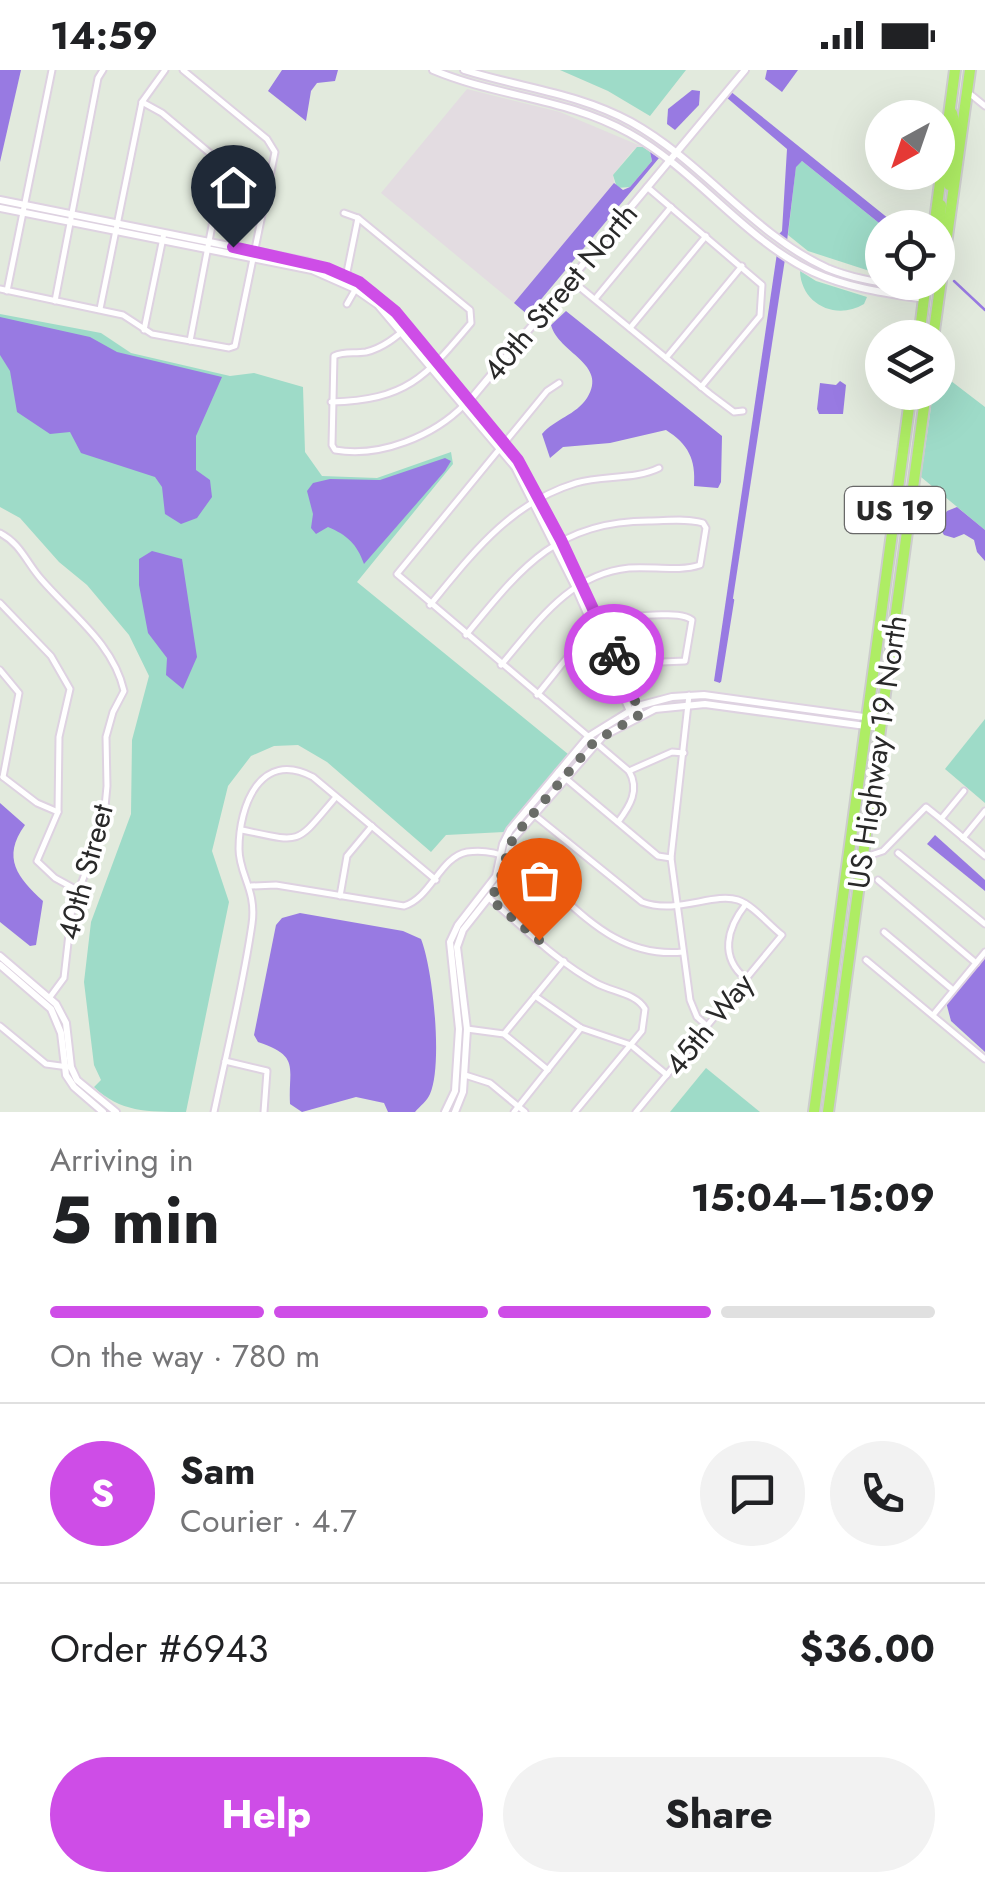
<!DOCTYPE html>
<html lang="en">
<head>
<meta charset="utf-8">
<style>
	:root { --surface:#fff; --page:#f2f2f2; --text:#202124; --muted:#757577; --line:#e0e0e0; --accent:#ce4de7 }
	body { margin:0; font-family:Jost,sans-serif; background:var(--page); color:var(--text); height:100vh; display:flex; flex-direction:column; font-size:38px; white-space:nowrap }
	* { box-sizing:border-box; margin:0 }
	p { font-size:32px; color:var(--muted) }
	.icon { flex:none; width:55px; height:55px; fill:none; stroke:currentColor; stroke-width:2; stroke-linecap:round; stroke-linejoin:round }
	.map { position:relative; height:1042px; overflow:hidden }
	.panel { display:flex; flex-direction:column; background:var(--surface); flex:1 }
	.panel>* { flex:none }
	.needle { width:65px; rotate:220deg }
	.controls { position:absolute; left:865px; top:30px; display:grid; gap:20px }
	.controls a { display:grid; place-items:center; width:90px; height:90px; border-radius:50%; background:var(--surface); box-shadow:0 10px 40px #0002; font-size:50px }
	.pin { position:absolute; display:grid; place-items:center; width:85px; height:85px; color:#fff; margin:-102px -42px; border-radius:50% 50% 50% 0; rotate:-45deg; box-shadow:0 0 10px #0007 }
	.pin .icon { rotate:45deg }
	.courier { position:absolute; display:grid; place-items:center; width:100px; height:100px; margin:-50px; border:8px solid #ce4de7; border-radius:50%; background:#fff; color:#222; box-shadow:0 2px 12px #0007 }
	.overview em { font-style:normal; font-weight:700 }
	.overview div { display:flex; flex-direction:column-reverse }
	.overview { display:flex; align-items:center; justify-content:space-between; height:170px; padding:0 50px }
	h1 { font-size:65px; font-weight:700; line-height:75px }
	.bar { display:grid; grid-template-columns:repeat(4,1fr); gap:15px 10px; align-content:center; height:120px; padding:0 50px }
	.bar i { height:12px; border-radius:8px; background:var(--line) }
	.bar .current { background:var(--accent) }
	.bar p { grid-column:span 4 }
	.line { display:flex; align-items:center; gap:25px; padding:0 50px; border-top:2px solid var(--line) }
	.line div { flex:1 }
	.round { display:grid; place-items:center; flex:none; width:105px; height:105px; border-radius:52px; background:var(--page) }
	.cta { display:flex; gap:20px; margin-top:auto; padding:20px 50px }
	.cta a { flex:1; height:115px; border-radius:60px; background:var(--accent); color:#fff; font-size:40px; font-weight:700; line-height:115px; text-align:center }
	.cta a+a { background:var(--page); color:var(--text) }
	.status { display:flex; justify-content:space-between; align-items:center; height:70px; padding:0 50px; background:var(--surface); direction:ltr }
	.status svg { height:28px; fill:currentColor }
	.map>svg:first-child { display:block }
	.industrial { fill:#e3dce1 }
	.green { fill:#9edbc8 }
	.water { fill:#987ae2 }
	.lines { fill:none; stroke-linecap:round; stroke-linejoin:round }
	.stream { stroke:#987ae2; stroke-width:2.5 }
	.street-casing { stroke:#ded2e1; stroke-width:9 }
	.secondary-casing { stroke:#ded2e1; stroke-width:10 }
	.highway-casing { stroke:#ccc; stroke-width:14 }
	.street { stroke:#fff; stroke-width:5 }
	.secondary { stroke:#fff; stroke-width:6 }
	.highway { stroke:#aeed64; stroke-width:10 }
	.done { stroke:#6a6d68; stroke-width:10; stroke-dasharray:0 18 }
	.route { stroke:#ce4de7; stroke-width:12 }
	.labels { text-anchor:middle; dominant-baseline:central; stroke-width:8; stroke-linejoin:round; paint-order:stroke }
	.shield { fill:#fff; stroke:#696969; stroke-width:2.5 }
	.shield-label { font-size:28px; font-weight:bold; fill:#292929 }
	.street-label { font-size:30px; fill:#292929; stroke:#fff }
</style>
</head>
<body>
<div class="status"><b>14:59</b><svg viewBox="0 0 49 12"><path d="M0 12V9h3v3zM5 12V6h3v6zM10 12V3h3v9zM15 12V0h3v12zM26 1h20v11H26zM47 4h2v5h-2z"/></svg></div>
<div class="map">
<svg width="985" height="1042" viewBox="0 0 985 1042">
	<rect width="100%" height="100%" fill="#e2eadd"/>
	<!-- industrial -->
	<path class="industrial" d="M467,19L560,42L643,77L633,80L613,105L614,114L514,233L381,123Z"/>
	<!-- green -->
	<g class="green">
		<path d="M560,0H686L650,46L608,21Z"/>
		<path d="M637,77H643L650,82L652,91L630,117L617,118L613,105Z"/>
		<path d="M802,91L884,157L882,205L808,181L788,165L796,96Z"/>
		<path d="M800,201L816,211L867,227L864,234C836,251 801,234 800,201Z"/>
		<path d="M0,244L101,263L131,283L230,306L254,303L303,317L305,382L322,406L377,408L451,382L453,394L357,512L568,684L504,762L446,765L431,782L327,692L298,675L274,676L251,686L228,716L212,781L229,832L186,1042C147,1042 120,1042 94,1017L101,1010L94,995L84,912L91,852L131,744L132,670L149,606L129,565L87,515L59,492L20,448L0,437Z"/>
		<path d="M938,301L985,337V460L921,407L933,323L938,322Z"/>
		<path d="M985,649V733L945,699Z"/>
		<path d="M706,998L760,1042H670Z"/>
	</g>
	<!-- water -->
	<g class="water">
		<path d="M0,0H21L0,92Z"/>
		<path d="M282,0H338L335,11L317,13L311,21L306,51L268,21Z"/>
		<path d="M767,0H798L782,22L765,9Z"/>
		<path d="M692,20L700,21L699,35L675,60L667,54L668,39Z"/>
		<path d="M730,21L899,157H884L802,91L796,97L787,171L779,164L782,161L787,79L726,27Z"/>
		<path d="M650,82L659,88L528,245L514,233L614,113L623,120L630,117L652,91Z"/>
		<path d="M777,183L785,189L720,613L714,611Z"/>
		<path d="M566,241L722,366L721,412L718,418L694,416C696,389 688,374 666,360L610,373L563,377L550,388L542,364C555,349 576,345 587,328C609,294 558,283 551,255Z"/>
		<path d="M0,247L90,267L117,282L222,307L196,366V400L210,410L212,427L197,448L181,454L165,444L162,417L155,407L81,383L70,362L50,364L17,342L10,301L0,285Z"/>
		<path d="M840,311L846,315L843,344H819L817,339L820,313L836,315Z"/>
		<path d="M445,388L451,391L445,401L364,494C357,474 347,465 328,457L316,464L311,458L313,444L307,421L313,413L330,409L380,410Z"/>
		<path d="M957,437L985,460V491L977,482L974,470L964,464L954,468L944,465L938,455L947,441Z"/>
		<path d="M152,481L182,489L197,587L183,619L166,605L167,588L148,563L139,515V489Z"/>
		<path d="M0,733L25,755C1,788 18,808 43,831L36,875L30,876L0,852Z"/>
		<path d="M935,765L985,810V821L927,774Z"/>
		<path d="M300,843L403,861L421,869C433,899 443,995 430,1024C427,1031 420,1036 415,1042H388L384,1033L356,1027L302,1042L290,1034C288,998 301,986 258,972L254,965L276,855L282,848Z"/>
		<path d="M985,883V982L951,951L946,932Z"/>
	</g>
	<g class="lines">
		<!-- stream -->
		<g class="stream">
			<path d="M954,211L985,240"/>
			<path d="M720,611L733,530"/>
		</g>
		<defs>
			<g id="street">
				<path d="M969,23L985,36"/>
				<path d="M142,32L162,43L218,90L223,98L190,271"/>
				<path d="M647,117L762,215L760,246L701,317"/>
				<path d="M346,207L358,148"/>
				<path d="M571,210L710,324L734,342L743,341"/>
				<path d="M0,219L123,245L152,264L229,278L235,276L275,82L267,69L183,0"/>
				<path d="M7,221L52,0"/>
				<path d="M595,229L671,137"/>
				<path d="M55,231L98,8L103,0"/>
				<path d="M347,234L355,220"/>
				<path d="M100,239L142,32L165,0"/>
				<path d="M409,256C396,267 383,278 366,282C354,284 344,281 334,286L332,375L335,380C380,388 434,366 465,334"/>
				<path d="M630,258L706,166"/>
				<path d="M144,260L164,163"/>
				<path d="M666,288L742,196"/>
				<path d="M559,313L547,321L397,504L629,701"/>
				<path d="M331,332C406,330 425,308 471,253L470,240L358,148L344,143"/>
				<path d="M0,463C21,474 26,492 41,509C71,544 113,573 124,621L113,642L106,667L107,716L103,758L72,837L64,908L50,927"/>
				<path d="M0,533L51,586L70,619L59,667L58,742L37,791L55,808L77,820"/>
				<path d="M430,535C472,484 510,433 576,413C603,405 635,410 659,398"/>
				<path d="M466,565C520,499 556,451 649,451C666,451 687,448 703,453L706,458L700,495C679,502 652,496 629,498C569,504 537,553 501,595"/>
				<path d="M0,600L19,623L3,707"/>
				<path d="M537,625C576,579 589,546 654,545C667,545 682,543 692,550L685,591L638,593L621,598"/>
				<path d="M689,625L671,788L690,930L697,947L707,956"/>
				<path d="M629,701L672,682L684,683"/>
				<path d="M558,702L658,786L671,788"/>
				<path d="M3,707L37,733L58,742"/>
				<path d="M527,739L642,832C677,845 713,822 738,830C753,835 769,855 782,865L636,1042"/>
				<path d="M941,749L985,786"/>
				<path d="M618,752C630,736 640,720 629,701"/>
				<path d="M242,760C304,773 295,775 336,727"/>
				<path d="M963,768L985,741"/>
				<path d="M898,783L985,854"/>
				<path d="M865,787L883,781L926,737L941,749L964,721"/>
				<path d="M878,810L976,893"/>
				<path d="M251,816L276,815L404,836C431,828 440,787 467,782C549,770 579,892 683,882"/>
				<path d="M340,826L347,786L372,756"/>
				<path d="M489,828C523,857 557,892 596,913C612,922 636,923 645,939L642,961L575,1042"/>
				<path d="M746,834C727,858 719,887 746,909"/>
				<path d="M884,862L953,920"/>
				<path d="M866,890L985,989"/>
				<path d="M535,926L581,958L631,975L667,1005"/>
				<path d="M933,945L985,882"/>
				<path d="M0,956L46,994L68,997"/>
				<path d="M467,959L504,964L548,1000"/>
				<path d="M504,964L564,891"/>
				<path d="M225,991L267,1001L264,1042"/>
				<path d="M465,1005L490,1013L525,1042"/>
				<path d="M214,1042C227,980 243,917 252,854C257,820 239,805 239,779C239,736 260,679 313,707L436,810"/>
				<path d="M514,1042L581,958"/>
			</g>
			<g id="secondary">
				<path d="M433,0C497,27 567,28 629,63C696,100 745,170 813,202C848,218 886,223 924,229"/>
				<path d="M464,0C521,18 578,23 631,52C703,92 753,164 827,198C858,211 892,214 924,220"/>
				<path d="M0,130L309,192L372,221L409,256L518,390L561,470L641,644"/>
				<path d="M0,138L312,200L355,219L378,235L515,397L575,516L633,648"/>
				<path d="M471,329L745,0"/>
				<path d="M0,886L56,934L66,953L71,997L77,1010L116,1042"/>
				<path d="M0,895L51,939L61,963L66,1005L74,1017L103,1042"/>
				<path d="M445,1042L455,1021L459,959L450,872L458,855L496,806L503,774L510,760L588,667L638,636L672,627L704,625L871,648"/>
				<path d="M455,1042L463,1022L467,959L457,877L463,860L501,812L512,770L603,666L655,639L705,634L880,658"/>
			</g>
			<g id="highway">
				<path d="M949,115L955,55L952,43"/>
				<path d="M934,158L955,0"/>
				<path d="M938,180L941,135"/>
				<path d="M919,268L926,212"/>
				<path d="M933,268L970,0"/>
				<path d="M814,1042L911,322"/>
				<path d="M828,1042L926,322"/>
			</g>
		</defs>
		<!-- street casing -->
		<use href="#street" class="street-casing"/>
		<!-- secondary casing -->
		<use href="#secondary" class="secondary-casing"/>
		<!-- highway casing -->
		<use href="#highway" class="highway-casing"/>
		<!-- street -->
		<use href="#street" class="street"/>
		<!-- secondary -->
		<use href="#secondary" class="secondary"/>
		<!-- highway -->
		<use href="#highway" class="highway"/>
	</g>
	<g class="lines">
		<!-- done -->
		<path class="done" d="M539,870L490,829C507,805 502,785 516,764L594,672L641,644L614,584"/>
		<!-- route -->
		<path class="route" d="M233,177L327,198L359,212L396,242L518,390L561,470L614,584"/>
	</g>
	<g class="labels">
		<!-- shield labels -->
		<rect class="shield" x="845" y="417" width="100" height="46" rx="8"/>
		<g class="shield-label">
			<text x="895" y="440">US 19</text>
		</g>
		<!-- street labels -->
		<g class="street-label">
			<text transform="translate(560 222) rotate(-50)">40th Street North</text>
			<text transform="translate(877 682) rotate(-82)">US Highway 19 North</text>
			<text transform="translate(85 802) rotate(-75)">40th Street</text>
			<text transform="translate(709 954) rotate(-51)">45th Way</text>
		</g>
	</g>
</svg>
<div class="controls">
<a><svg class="needle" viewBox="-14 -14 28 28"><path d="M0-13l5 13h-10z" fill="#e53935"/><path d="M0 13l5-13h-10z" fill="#757577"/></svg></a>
<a><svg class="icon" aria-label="locate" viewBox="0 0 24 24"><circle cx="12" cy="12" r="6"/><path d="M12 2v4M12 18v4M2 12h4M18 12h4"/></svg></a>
<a><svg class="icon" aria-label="layers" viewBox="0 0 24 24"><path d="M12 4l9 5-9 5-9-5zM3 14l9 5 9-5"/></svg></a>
</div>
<div class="pin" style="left:539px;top:870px;background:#ea580c"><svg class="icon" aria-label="bag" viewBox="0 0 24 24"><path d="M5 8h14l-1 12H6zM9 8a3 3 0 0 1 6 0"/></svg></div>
<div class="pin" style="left:233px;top:177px;background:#1f2937"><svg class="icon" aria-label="home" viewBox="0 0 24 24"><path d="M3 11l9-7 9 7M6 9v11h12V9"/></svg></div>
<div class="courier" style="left:614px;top:584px"><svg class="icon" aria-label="bike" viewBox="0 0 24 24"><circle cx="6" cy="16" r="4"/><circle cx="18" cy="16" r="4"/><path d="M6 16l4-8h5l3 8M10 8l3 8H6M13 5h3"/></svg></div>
</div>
<section class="panel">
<div class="overview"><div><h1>5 min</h1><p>Arriving in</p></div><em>15:04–15:09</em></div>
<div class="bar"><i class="current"></i><i class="current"></i><i class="current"></i><i></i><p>On the way · 780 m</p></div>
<div class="line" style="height:180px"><b class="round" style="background:var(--accent);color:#fff">S</b><div><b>Sam</b><p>Courier · 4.7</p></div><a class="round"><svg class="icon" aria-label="chat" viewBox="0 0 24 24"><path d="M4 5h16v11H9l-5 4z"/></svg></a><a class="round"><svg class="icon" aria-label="phone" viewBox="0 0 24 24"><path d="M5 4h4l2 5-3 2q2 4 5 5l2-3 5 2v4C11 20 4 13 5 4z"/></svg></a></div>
<div class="line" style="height:130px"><div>Order #6943</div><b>$36.00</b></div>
<div class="cta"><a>Help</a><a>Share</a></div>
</section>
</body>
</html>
